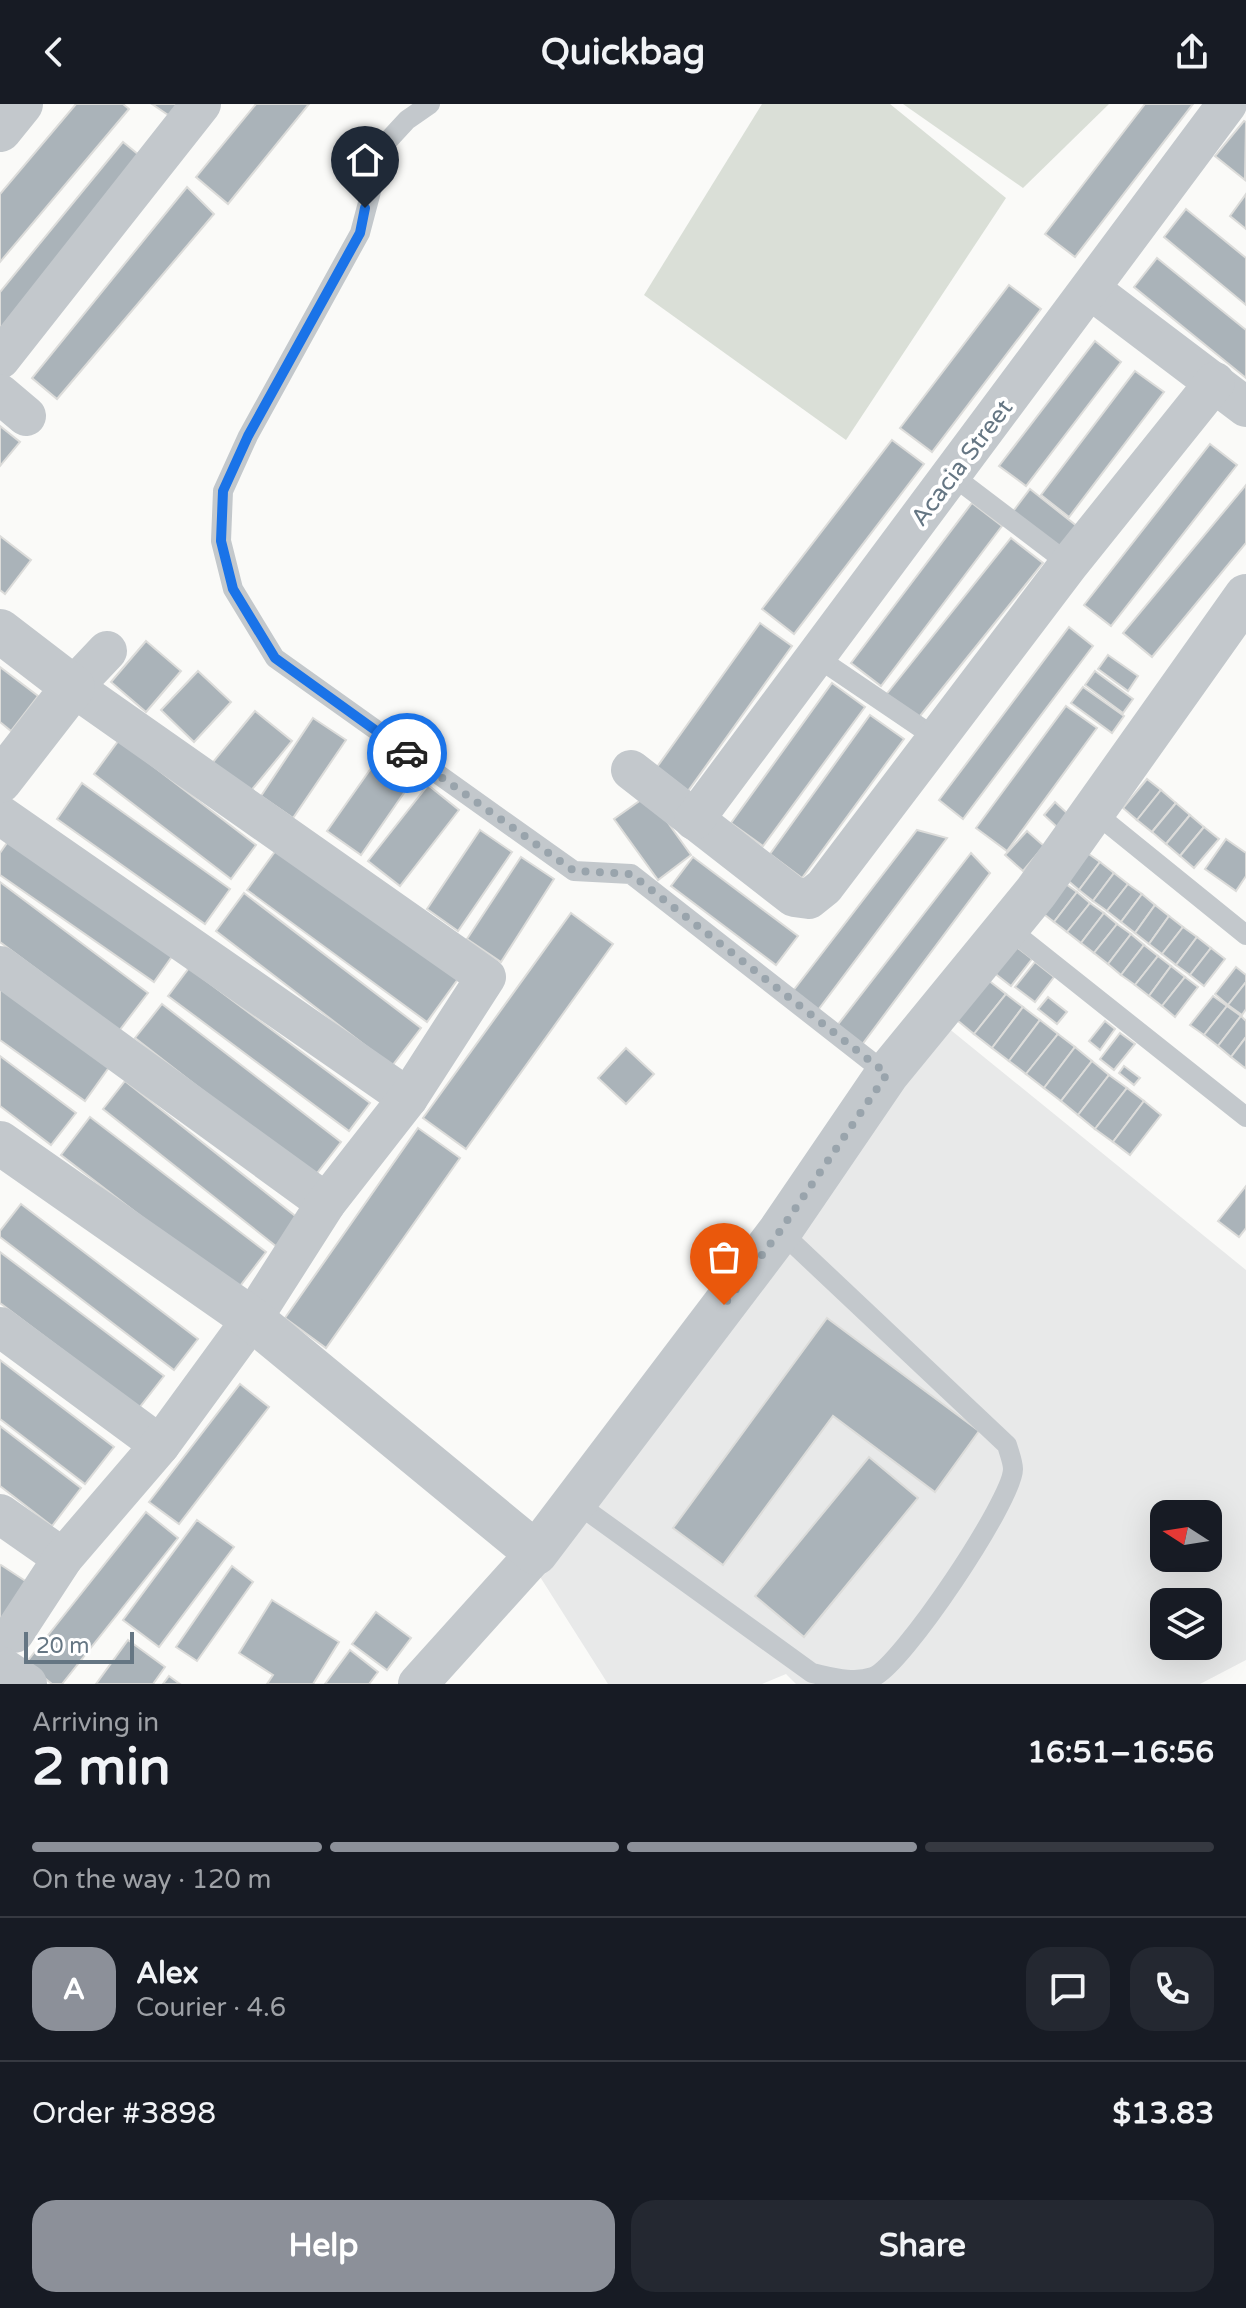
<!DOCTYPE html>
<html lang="en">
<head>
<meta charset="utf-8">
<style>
	:root { --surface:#171b24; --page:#242831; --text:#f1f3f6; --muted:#9ea1a6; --line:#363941; --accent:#8c9099 }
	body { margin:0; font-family:"Varela Round",sans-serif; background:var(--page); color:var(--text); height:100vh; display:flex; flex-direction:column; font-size:30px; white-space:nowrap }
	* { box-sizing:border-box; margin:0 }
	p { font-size:26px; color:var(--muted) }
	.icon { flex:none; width:44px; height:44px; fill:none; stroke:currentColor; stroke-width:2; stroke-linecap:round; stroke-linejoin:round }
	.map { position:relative; height:1580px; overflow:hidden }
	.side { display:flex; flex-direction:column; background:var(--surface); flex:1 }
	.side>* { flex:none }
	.needle { width:52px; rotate:282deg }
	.fabs { position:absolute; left:1150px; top:1396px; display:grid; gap:16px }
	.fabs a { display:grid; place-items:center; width:72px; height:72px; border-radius:16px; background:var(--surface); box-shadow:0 8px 32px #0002; font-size:40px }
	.scale { position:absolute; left:24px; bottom:20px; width:110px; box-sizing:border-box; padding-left:8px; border:4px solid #657683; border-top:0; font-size:22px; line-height:28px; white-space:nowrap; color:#657683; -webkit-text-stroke:6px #fff; paint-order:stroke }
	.pin { position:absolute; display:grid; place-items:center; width:68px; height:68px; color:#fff; margin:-82px -34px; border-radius:50% 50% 50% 0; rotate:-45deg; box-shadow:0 0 8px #0007 }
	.pin .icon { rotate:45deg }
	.courier { position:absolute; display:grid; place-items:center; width:80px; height:80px; margin:-40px; border:6px solid #1a73e8; border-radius:50%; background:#fff; color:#222; box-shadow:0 2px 10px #0007 }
	.head em { font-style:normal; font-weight:800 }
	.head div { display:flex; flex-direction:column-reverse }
	.head { display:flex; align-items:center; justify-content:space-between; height:136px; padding:0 32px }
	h1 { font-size:52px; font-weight:800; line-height:60px }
	.bar { display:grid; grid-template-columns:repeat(4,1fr); gap:12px 8px; align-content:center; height:96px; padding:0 32px }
	.bar i { height:10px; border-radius:6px; background:var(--line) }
	.bar .selected { background:var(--accent) }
	.bar p { grid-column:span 4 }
	.line { display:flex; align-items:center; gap:20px; padding:0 32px; border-top:2px solid var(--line) }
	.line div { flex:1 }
	.round { display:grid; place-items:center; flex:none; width:84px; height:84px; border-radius:24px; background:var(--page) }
	.action { display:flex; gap:16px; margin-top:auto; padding:16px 32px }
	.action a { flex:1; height:92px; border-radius:24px; background:var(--accent); color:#fff; font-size:32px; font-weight:800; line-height:92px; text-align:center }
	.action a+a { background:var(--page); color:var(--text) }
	header { display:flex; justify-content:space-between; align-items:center; height:104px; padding:0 32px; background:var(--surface); font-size:36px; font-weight:800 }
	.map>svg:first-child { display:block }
	.built { fill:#e8e9e9; fill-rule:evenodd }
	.green { fill:#dadfd7 }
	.building { fill:#aab3b9; stroke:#dcdcda; stroke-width:2 }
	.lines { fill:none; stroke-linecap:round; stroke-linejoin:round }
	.service { stroke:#c3c8cc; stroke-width:20 }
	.minor { stroke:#c3c8cc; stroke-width:40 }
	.tertiary { stroke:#c3c8cc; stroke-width:44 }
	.done { stroke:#99a4ac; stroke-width:8; stroke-dasharray:0 14.4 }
	.route { stroke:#1a73e8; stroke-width:10 }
	.labels { text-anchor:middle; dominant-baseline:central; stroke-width:8; stroke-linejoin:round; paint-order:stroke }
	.street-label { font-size:24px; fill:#657683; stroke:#fff }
</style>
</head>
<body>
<header><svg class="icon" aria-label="back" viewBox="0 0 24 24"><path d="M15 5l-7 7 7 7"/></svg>Quickbag<svg class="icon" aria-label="share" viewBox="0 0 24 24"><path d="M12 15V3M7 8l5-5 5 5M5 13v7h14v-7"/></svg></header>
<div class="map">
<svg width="1246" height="1580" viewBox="0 0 1246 1580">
	<rect width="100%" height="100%" fill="#fafaf8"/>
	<!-- built -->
	<path class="built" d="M947,923L1246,1166V1556L1200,1580H796L786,1570L762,1580H608L537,1468ZM1164,1410H1208V1454H1164ZM1164,1498H1208V1542H1164Z"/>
	<!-- green -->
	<g class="green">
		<path d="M762,0H890L1006,94L846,336L644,191Z"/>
		<path d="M903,0H1109L1023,84Z"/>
	</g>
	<!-- building -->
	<g class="building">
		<path d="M76,0H123L129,5L0,158V90Z"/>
		<path d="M152,0H182L171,13Z"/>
		<path d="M256,0H309L228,100L196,73Z"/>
		<path d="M1145,0H1193L1075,153L1045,130Z"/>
		<path d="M1244,17L1246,18L1245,76L1215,52Z"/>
		<path d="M123,38L150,60L0,236V188Z"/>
		<path d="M187,83L214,110L57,295L32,274Z"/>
		<path d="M1246,90V125L1230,112Z"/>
		<path d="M1186,105L1246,154V201L1164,133Z"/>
		<path d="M1157,154L1246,226V274L1134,183Z"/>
		<path d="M1009,181L1041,205L932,348L900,324Z"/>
		<path d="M1095,237L1121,258L1026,382L999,362Z"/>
		<path d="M1135,267L1164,288L1069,413L1041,391Z"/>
		<path d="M0,322L20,338L0,362Z"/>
		<path d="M892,336L924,360L794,530L762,505Z"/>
		<path d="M1210,340L1237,361L1111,522L1084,501Z"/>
		<path d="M1246,381V439L1152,553L1123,529Z"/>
		<path d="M1030,385L1078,423L1058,448L1011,410Z"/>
		<path d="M972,399L1002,422L881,582L851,559Z"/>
		<path d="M0,432L31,456L5,490L0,486Z"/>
		<path d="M1011,434L1043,459L916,617L885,592Z"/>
		<path d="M760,519L792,542L688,687L657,663Z"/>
		<path d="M1069,523L1093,542L963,715L939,696Z"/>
		<path d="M146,537L181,567L146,608L111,578Z"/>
		<path d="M1108,551L1138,572L1128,587L1098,565Z"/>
		<path d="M0,563L38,592L11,627L0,618Z"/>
		<path d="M198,567L231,598L194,638L161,606Z"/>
		<path d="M1095,567L1133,595L1123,609L1085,581Z"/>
		<path d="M832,579L865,603L763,742L731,719Z"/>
		<path d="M1083,583L1124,612L1112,629L1071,599Z"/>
		<path d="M1066,602L1097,624L1007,747L976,724Z"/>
		<path d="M255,607L292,637L245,694L209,663Z"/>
		<path d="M870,611L904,635L802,774L770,750Z"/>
		<path d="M313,614L346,636L293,714L261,692Z"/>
		<path d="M119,636L256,741L231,775L94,670Z"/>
		<path d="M381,650L415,673L361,751L327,727Z"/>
		<path d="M1147,675L1161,686L1137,716L1123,704Z"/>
		<path d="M82,679L230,785L205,820L57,715Z"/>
		<path d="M428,681L459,706L400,782L368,757Z"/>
		<path d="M1161,686L1176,699L1152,728L1137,716Z"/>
		<path d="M648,691L691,751L658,776L614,715Z"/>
		<path d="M1055,698L1068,710L1057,723L1044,711Z"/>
		<path d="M1176,699L1190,711L1166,740L1152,728Z"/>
		<path d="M1190,711L1204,723L1180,752L1166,740Z"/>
		<path d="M1204,723L1219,735L1194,764L1180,752Z"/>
		<path d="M480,726L512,748L458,827L427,805Z"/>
		<path d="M917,726L947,734L818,906L793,887Z"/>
		<path d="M1027,727L1044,742L1023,767L1005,751Z"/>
		<path d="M1226,735L1246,749V772L1236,787L1205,765Z"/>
		<path d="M9,736L173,851L154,878L0,771V749Z"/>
		<path d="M279,742L458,875L427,918L247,786Z"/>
		<path d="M1086,748L1100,758L1079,786L1066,775Z"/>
		<path d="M971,749L990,769L861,942L836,923Z"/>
		<path d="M521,753L554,775L501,858L467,835Z"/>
		<path d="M693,753L798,832L776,861L671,782Z"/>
		<path d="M1100,758L1114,769L1093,797L1079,786Z"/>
		<path d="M1114,769L1128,780L1107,807L1093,797Z"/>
		<path d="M0,778L148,889L119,927L0,838Z"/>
		<path d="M1063,778L1077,788L1054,818L1040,807Z"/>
		<path d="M1128,780L1142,790L1121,818L1107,807Z"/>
		<path d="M1077,788L1090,799L1067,828L1054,818Z"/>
		<path d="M244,789L421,924L392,962L216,827Z"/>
		<path d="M1142,790L1155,801L1135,829L1121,818Z"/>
		<path d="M1090,799L1104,809L1081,839L1067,828Z"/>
		<path d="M1155,801L1169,812L1149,840L1135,829Z"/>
		<path d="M571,809L613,840L466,1045L423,1014Z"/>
		<path d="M1104,809L1117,820L1094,849L1081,839Z"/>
		<path d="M1169,812L1183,823L1162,850L1149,840Z"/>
		<path d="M1117,820L1131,830L1108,860L1094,849Z"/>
		<path d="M1183,823L1197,833L1176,861L1162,850Z"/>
		<path d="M1131,830L1144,841L1121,871L1108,860Z"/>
		<path d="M1197,833L1211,844L1190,871L1176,861Z"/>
		<path d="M1014,841L1032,855L1011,882L993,868Z"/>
		<path d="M1144,841L1158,852L1135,881L1121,871Z"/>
		<path d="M1211,844L1225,855L1204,882L1190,871Z"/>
		<path d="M1158,852L1171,862L1149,892L1135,881Z"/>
		<path d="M1035,858L1054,873L1035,898L1015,883Z"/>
		<path d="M1171,862L1185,873L1162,902L1149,892Z"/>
		<path d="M1236,863L1246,871V878L1228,901L1215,890Z"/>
		<path d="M189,864L370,999L349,1027L168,892Z"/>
		<path d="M1185,873L1198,883L1175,913L1162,902Z"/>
		<path d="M988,876L1006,890L974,930L957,916Z"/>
		<path d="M1246,878V905L1242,911L1228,901Z"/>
		<path d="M0,883L110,962L85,997L0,936Z"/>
		<path d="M1006,890L1023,903L992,944L974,930Z"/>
		<path d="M1213,892L1227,902L1204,931L1190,921Z"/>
		<path d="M1048,893L1067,908L1057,920L1038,905Z"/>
		<path d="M162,900L341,1038L314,1073L135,934Z"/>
		<path d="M1227,902L1241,912L1218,942L1204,931Z"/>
		<path d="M1023,903L1040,916L1009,957L992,944Z"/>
		<path d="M1241,912L1246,917V933L1231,953L1218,942Z"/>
		<path d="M1040,916L1058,930L1026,970L1009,957Z"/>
		<path d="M1105,917L1115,925L1100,946L1089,937Z"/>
		<path d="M1120,929L1135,940L1114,966L1100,955Z"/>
		<path d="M1058,930L1075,943L1044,984L1026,970Z"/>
		<path d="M1246,933V962L1245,964L1231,953Z"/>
		<path d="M1075,943L1092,957L1061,997L1044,984Z"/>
		<path d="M626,944L654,970L626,1000L598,974Z"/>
		<path d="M0,952L76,1009L51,1041L0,1002Z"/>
		<path d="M1092,957L1109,971L1078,1011L1061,997Z"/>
		<path d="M1124,962L1140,974L1134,981L1119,969Z"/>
		<path d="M1109,971L1127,984L1095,1025L1078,1011Z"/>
		<path d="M125,977L299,1115L277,1143L103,1005Z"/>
		<path d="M1127,984L1144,997L1113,1038L1095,1025Z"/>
		<path d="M1144,997L1161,1011L1130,1051L1113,1038Z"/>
		<path d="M90,1013L266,1148L237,1186L61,1051Z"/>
		<path d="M418,1024L460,1054L326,1244L285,1214Z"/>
		<path d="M1246,1082V1124L1239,1133L1218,1117Z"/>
		<path d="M21,1100L198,1235L174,1266L0,1133V1127Z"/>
		<path d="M0,1148L164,1272L139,1304L0,1199Z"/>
		<path d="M827,1214L979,1327L935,1388L833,1312L723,1461L673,1424Z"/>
		<path d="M0,1256L114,1343L85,1380L0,1315Z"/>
		<path d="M240,1280L269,1303L179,1420L149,1398Z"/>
		<path d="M0,1322L81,1384L52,1422L0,1382Z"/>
		<path d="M869,1353L918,1394L804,1533L755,1492Z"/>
		<path d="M146,1408L178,1434L62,1580H52L26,1559Z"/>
		<path d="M197,1416L234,1443L159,1543L123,1516Z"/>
		<path d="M1,1461L33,1482L0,1530V1462Z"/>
		<path d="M232,1462L253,1478L197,1557L176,1543Z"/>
		<path d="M272,1496L339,1538L313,1580H267L273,1571L239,1549Z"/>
		<path d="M376,1508L411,1534L387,1566L352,1540Z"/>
		<path d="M128,1536L165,1563L153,1580H96Z"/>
		<path d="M350,1546L378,1568L369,1580H325Z"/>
		<path d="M169,1572L180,1580H163Z"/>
	</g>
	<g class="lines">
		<!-- service -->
		<g class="service">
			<path d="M430,0L407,16L383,42L360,129L248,332L223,387L221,437L233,485L275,554L574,767L631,770L887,970"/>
			<path d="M953,372L1069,460"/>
			<path d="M815,552L936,634"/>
			<path d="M1094,708L1246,831"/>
			<path d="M1008,824L1246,1013"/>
			<path d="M575,1398L812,1569C831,1573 853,1580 873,1573C901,1563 1013,1396 1013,1365C1013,1358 1009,1348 1007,1341L780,1127"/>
		</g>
		<!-- minor -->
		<g class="minor">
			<path d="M1090,185L1246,303"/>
			<path d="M0,255L201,0"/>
			<path d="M0,290L26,312"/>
			<path d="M631,666L794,793L809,795L824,783L1069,460L1215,278"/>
			<path d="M0,711L408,994"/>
			<path d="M694,716L1227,0"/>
			<path d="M0,862L326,1099"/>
			<path d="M0,1223L160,1341"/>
			<path d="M0,1410L63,1454"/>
			<path d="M14,1529L63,1454L160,1341L252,1215L326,1099L408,994L486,873L73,583L107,547"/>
			<path d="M0,1562L27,1580"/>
			<path d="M418,1580L536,1449"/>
		</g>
		<!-- tertiary -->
		<g class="tertiary">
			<path d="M0,26L21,0"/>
			<path d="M0,527L73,583L0,677"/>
			<path d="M0,1039L252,1215L536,1449L780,1127L887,970L1036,788L1246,492"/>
		</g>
	</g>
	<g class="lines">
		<!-- done -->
		<path class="done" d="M407,649L574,767L631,770L887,970L780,1127L724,1201"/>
		<!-- route -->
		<path class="route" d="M365,104L360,129L248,332L223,387L221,437L233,485L275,554L407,649"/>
	</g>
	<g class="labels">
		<!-- street labels -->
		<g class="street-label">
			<text transform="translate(962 359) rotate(-53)">Acacia Street</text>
		</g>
	</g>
</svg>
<div class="fabs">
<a><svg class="needle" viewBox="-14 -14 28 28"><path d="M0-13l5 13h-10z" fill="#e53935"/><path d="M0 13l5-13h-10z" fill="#9ea1a6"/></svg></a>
<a><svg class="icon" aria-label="layers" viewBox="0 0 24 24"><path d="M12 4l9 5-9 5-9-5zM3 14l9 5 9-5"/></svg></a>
</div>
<div class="scale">20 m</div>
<div class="pin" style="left:724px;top:1201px;background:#ea580c"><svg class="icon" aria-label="bag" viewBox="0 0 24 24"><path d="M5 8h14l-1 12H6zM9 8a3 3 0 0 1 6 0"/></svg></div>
<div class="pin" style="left:365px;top:104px;background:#1f2937"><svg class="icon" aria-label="home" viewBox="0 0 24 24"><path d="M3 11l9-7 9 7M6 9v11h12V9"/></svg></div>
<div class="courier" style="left:407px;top:649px"><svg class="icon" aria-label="car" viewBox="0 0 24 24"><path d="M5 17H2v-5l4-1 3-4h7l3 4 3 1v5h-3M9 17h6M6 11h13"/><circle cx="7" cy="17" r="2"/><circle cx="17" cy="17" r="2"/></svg></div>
</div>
<section class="side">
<div class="head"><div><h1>2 min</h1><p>Arriving in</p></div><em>16:51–16:56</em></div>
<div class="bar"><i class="selected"></i><i class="selected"></i><i class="selected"></i><i></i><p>On the way · 120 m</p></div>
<div class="line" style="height:144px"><b class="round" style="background:var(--accent);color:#fff">A</b><div><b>Alex</b><p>Courier · 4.6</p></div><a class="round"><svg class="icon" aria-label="chat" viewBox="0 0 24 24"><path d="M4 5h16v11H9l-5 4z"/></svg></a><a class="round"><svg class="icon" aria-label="phone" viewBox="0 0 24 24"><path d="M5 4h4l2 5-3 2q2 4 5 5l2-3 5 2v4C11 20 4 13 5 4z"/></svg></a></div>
<div class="line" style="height:104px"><div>Order #3898</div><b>$13.83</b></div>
<div class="action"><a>Help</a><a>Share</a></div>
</section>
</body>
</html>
